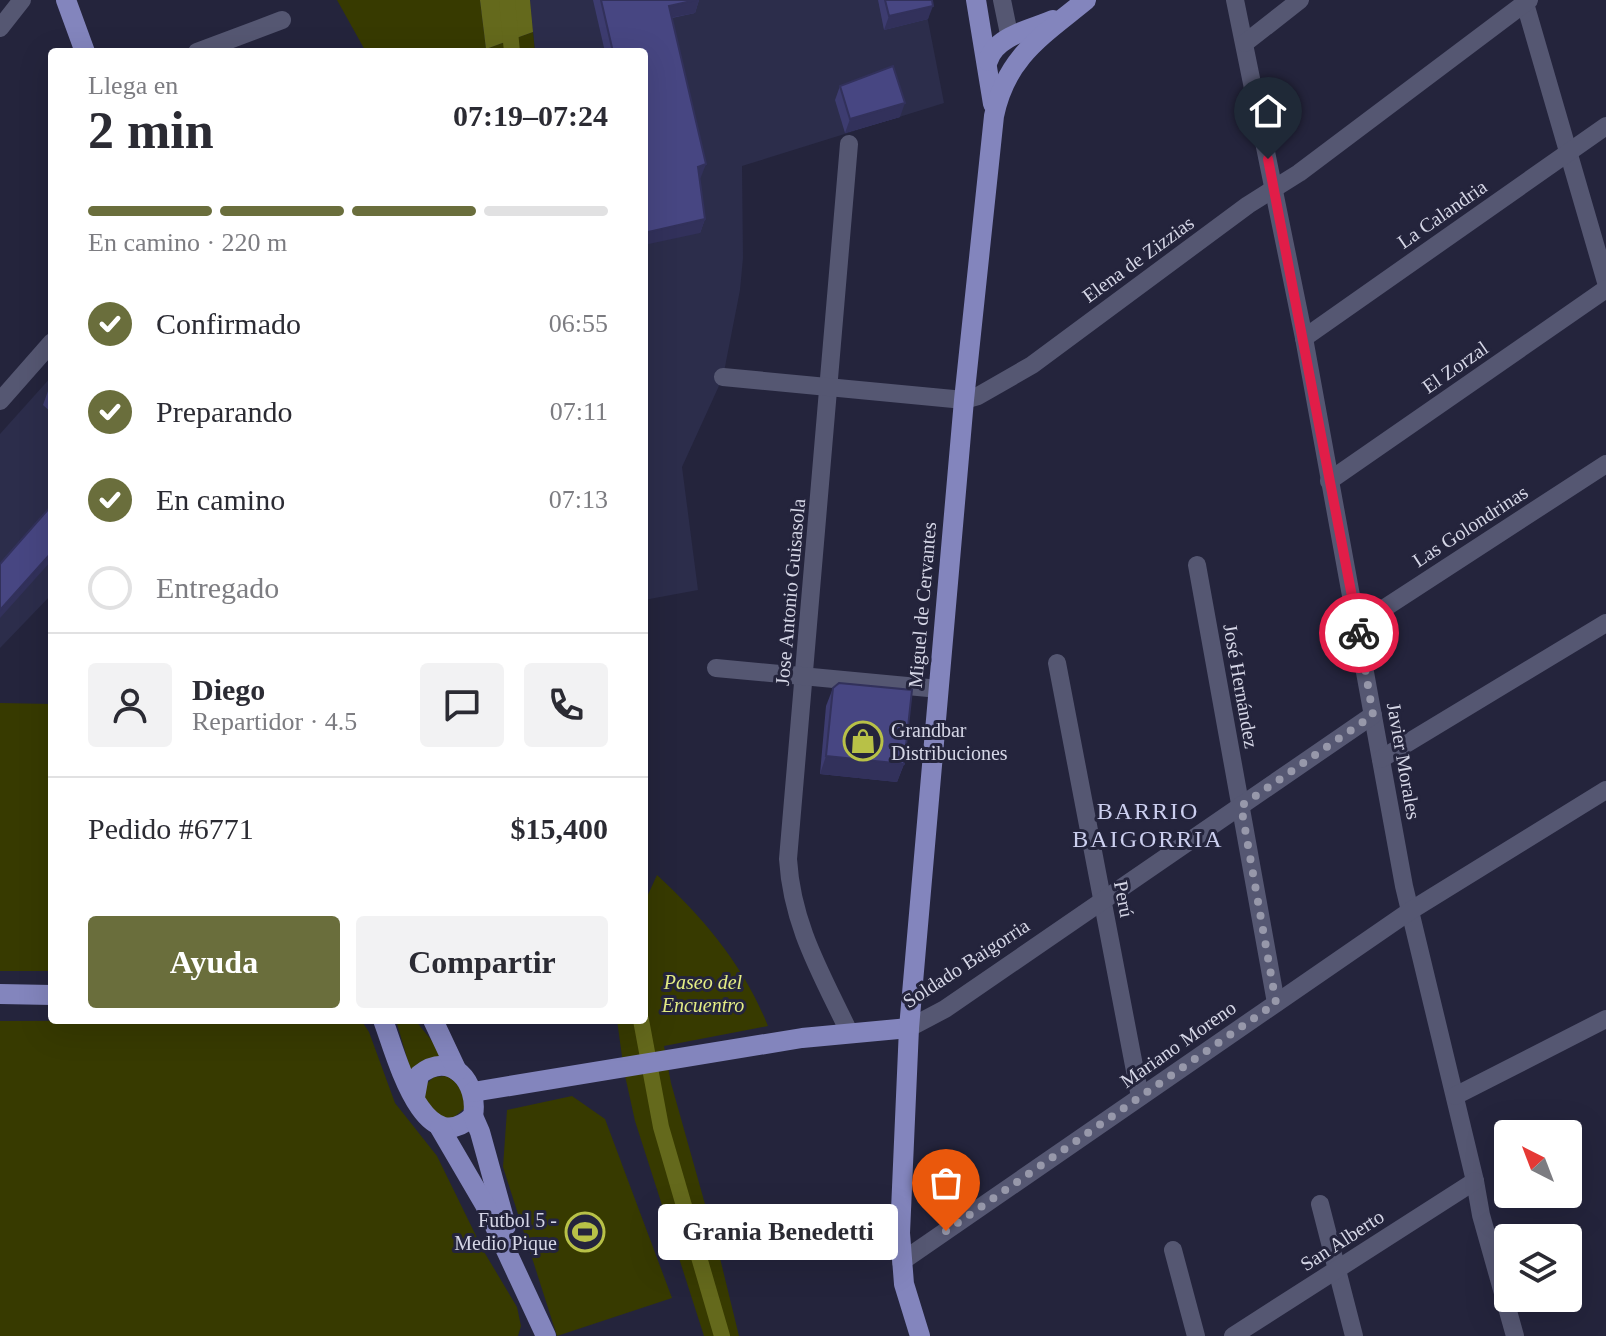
<!DOCTYPE html>
<html lang="es">
<head>
<meta charset="utf-8">
<style>
	:root { --surface:#fff; --page:#f2f2f3; --text:#2b2b33; --muted:#7c7c81; --line:#e1e1e2; --accent:#6a6e3c }
	body { margin:0; font-family:Georgia,serif; background:var(--page); color:var(--text); height:100vh; display:flex; flex-direction:column; font-size:30px; white-space:nowrap }
	* { box-sizing:border-box; margin:0 }
	p { font-size:26px; color:var(--muted) }
	.icon { flex:none; width:44px; height:44px; fill:none; stroke:currentColor; stroke-width:2; stroke-linecap:round; stroke-linejoin:round }
	.map { position:relative; flex:1; overflow:hidden }
	.drawer { position:absolute; left:48px; top:48px; width:600px; height:976px; display:flex; flex-direction:column; background:var(--surface); border-radius:8px; box-shadow:0 8px 32px #0002 }
	.drawer>* { flex:none }
	.needle { width:52px; rotate:318deg }
	.tools { position:absolute; left:1494px; top:1120px; display:grid; gap:16px }
	.tools a { display:grid; place-items:center; width:88px; height:88px; border-radius:8px; background:var(--surface); box-shadow:0 8px 32px #0002; font-size:40px }
	.pin { position:absolute; display:grid; place-items:center; width:68px; height:68px; color:#fff; margin:-82px -34px; border-radius:50% 50% 50% 0; rotate:-45deg; box-shadow:0 0 8px #0007 }
	.pin .icon { rotate:45deg }
	.courier { position:absolute; display:grid; place-items:center; width:80px; height:80px; margin:-40px; border:6px solid #e11d48; border-radius:50%; background:#fff; color:#222; box-shadow:0 2px 10px #0007 }
	.bubble { position:absolute; height:56px; border-radius:8px; background:var(--surface); box-shadow:0 8px 32px #0002; font-size:26px; font-weight:700; line-height:56px; text-align:center }
	.headline em { font-style:normal; font-weight:700 }
	.headline div { display:flex; flex-direction:column-reverse }
	.headline { display:flex; align-items:center; justify-content:space-between; height:136px; padding:0 40px }
	h1 { font-size:52px; font-weight:700; line-height:60px }
	.bar { display:grid; grid-template-columns:repeat(4,1fr); gap:12px 8px; align-content:center; height:96px; padding:0 40px }
	.bar i { height:10px; border-radius:6px; background:var(--line) }
	.bar .active { background:var(--accent) }
	.bar p { grid-column:span 4 }
	.line { display:flex; align-items:center; gap:20px; padding:0 40px; border-top:2px solid var(--line) }
	.line div { flex:1 }
	.round { display:grid; place-items:center; flex:none; width:84px; height:84px; border-radius:8px; background:var(--page) }
	ol { padding:0 40px; list-style:none }
	li { display:flex; align-items:center; gap:24px; height:88px }
	li p { margin-inline-start:auto }
	li .icon { padding:8px; border-radius:50%; background:var(--accent); color:#fff; stroke-width:4 }
	li:last-child { color:var(--muted) }
	li i { width:44px; height:44px; border:4px solid var(--line); border-radius:50% }
	.action { display:flex; gap:16px; margin-top:auto; padding:16px 40px }
	.action a { flex:1; height:92px; border-radius:8px; background:var(--accent); color:#fff; font-size:32px; font-weight:700; line-height:92px; text-align:center }
	.action a+a { background:var(--page); color:var(--text) }
	.map>svg:first-child { display:block }
	.built { fill:#2c2d4b }
	.green { fill:#373a00 }
	.water { fill:#64691c }
	.lines { fill:none; stroke-linecap:round; stroke-linejoin:round }
	.canal { stroke:#64691c; stroke-width:16 }
	.minor { stroke:#555772; stroke-width:18 }
	.major { stroke:#8385bd; stroke-width:20 }
	.wall { fill:#3d3c70 }
	.shaded-wall { fill:#32315b }
	.building { fill:#474682; stroke:#32315b; stroke-width:2 }
	.done { stroke:#9798aa; stroke-width:8; stroke-dasharray:0 14.4 }
	.route { stroke:#e11d48; stroke-width:10 }
	.labels { text-anchor:middle; dominant-baseline:central; stroke-width:6; stroke-linejoin:round; paint-order:stroke }
	.street-label { font-size:20px; fill:#d5d6e6; stroke:#24243c }
	.poi-label { font-size:20px; fill:#d5d6e6; stroke:#24243c; text-anchor:start }
	.park-label { font-size:20px; font-style:italic; fill:#e4ed85; stroke:#24243c }
	.quarter-label { font-size:24px; letter-spacing:2px; fill:#cccfef; stroke:#24243c }
</style>
</head>
<body>
<div class="map">
<svg width="1606" height="1336" viewBox="0 0 1606 1336">
	<rect width="100%" height="100%" fill="#24243c"/>
	<!-- built -->
	<g class="built">
		<path d="M530,0H924L944,103L742,166L743,258L740,290L723,377L682,467L698,590L644,600V52H535Z"/>
		<path d="M52,376V594L0,648V434Z"/>
	</g>
	<!-- green -->
	<g class="green">
		<path d="M337,0H480L486,49L533,32L535,52H487L486,49L478,52H366Z"/>
		<path d="M0,703L52,704V971H0Z"/>
		<path d="M657,875C704,918 744,966 768,1026L664,1046L671,1083L719,1254L739,1336H704L635,1121L624,1071L617,1020H644V889L646,899Z"/>
		<path d="M353,1020L363,1023L369,1032L395,1103L437,1156L483,1250L517,1307L521,1326L518,1336H0V1021Z"/>
		<path d="M396,1020H415L445,1057L411,1072Z"/>
		<path d="M446,1076C460,1083 463,1093 465,1108L453,1118H441L425,1102V1085L434,1077Z"/>
		<path d="M572,1096L605,1119L672,1298L557,1336L503,1167L507,1110Z"/>
	</g>
	<!-- water -->
	<path class="water" d="M480,0H530L533,32L486,49Z"/>
	<g class="lines">
		<!-- canal -->
		<g class="canal">
			<path d="M507,0L512,52"/>
			<path d="M641,1020L661,1127L722,1336"/>
		</g>
		<!-- minor -->
		<g class="minor">
			<path d="M1002,0L1009,34"/>
			<path d="M1235,0L1304,338L1404,886L1475,1181L1481,1215L1515,1336"/>
			<path d="M1524,0L1606,282"/>
			<path d="M0,28L22,0"/>
			<path d="M1245,43L1300,0"/>
			<path d="M197,52L282,20"/>
			<path d="M849,144L788,859C792,925 821,973 849,1032"/>
			<path d="M1304,338L1606,126"/>
			<path d="M723,377L964,400L978,396L1032,365L1248,205L1299,173L1529,0"/>
			<path d="M0,401L52,342"/>
			<path d="M1329,481L1606,289"/>
			<path d="M1197,565L1276,1003"/>
			<path d="M1357,626L1606,464"/>
			<path d="M1057,663L1140,1097"/>
			<path d="M716,668L939,689"/>
			<path d="M1381,759L1606,623"/>
			<path d="M909,1028L945,1009L1373,715"/>
			<path d="M1455,1096L1606,1019"/>
			<path d="M1320,1204L1354,1336"/>
			<path d="M1173,1250L1196,1336"/>
			<path d="M901,1262L1410,911L1606,790"/>
			<path d="M1233,1336L1475,1181"/>
		</g>
		<!-- major -->
		<g class="major">
			<path d="M66,0L85,52"/>
			<path d="M976,0L993,104"/>
			<path d="M988,61C995,36 1032,29 1053,20"/>
			<path d="M0,994L52,995"/>
			<path d="M383,1020C396,1054 423,1163 473,1116C479,1083 451,1049 419,1075L415,1097"/>
			<path d="M433,1020L457,1071"/>
			<path d="M473,1092L802,1038L909,1028"/>
			<path d="M473,1116L480,1132L506,1226"/>
			<path d="M440,1128L485,1205L546,1336"/>
			<path d="M920,1336L904,1284L900,1233L909,1028L964,400L994,116C1006,57 1042,36 1086,0"/>
		</g>
	</g>
	<!-- wall -->
	<g class="wall">
		<path d="M593,0H699L695,13L672,18L701,177L699,178L705,219L700,233L644,52H605Z"/>
		<path d="M878,0H932L928,19L884,30Z"/>
		<path d="M840,86L900,117L845,133L835,100Z"/>
		<path d="M52,387V413L43,405L48,391Z"/>
		<path d="M833,688L904,764L897,782L820,774L826,706Z"/>
	</g>
	<!-- shaded-wall -->
	<g class="shaded-wall">
		<path d="M696,0H699L695,13L664,19L669,6Z"/>
		<path d="M933,6L928,19L884,30L889,16Z"/>
		<path d="M905,103L900,117L845,133L850,119Z"/>
		<path d="M706,164L701,177L693,180L698,167Z"/>
		<path d="M705,219L700,233L644,245V233Z"/>
		<path d="M52,552V560L0,618V610Z"/>
		<path d="M826,756L904,764L897,782L820,774Z"/>
	</g>
	<!-- building -->
	<g class="building">
		<path d="M601,0H696L669,6L706,164L698,167L705,219L644,233V52H613Z"/>
		<path d="M885,0H932L933,6L889,16Z"/>
		<path d="M893,66L905,103L850,119L840,86Z"/>
		<path d="M52,505V552L0,610V564Z"/>
		<path d="M839,683L912,690L904,764L826,756L833,688Z"/>
	</g>
	<g class="lines">
		<!-- done -->
		<path class="done" d="M946,1231L1276,1003L1241,806L1373,715L1359,633"/>
		<!-- route -->
		<path class="route" d="M1268,159L1359,633"/>
	</g>
	<!-- icons -->
	<defs>
		<symbol id="shop-ring" viewBox="-11 -11 22 22"><circle r="9.5" fill="#24243c" stroke="#b8c147" stroke-width="1.5"/><path d="M-5-2.5h2.3a2.7 3.5 0 0 1 5.4 0H5L5.5 6h-11ZM-1.5-2.5h3a1.5 2.3 0 0 0-3 0Z" fill="#b8c147"/></symbol>
		<symbol id="stadium-ring" viewBox="-11 -11 22 22"><circle r="9.5" fill="#24243c" stroke="#b8c147" stroke-width="1.5"/><path d="M0-5a6.5 5 0 1 0 0 10a6.5 5 0 1 0 0-10ZM-3.5-1.8h7v3.6h-7Z" fill="#b8c147"/></symbol>
	</defs>
	<g fill-rule="evenodd">
		<use href="#shop-ring" x="841" y="719" width="44" height="44"/>
		<use href="#stadium-ring" x="563" y="1210" width="44" height="44"/>
	</g>
	<g class="labels">
		<!-- street labels -->
		<g class="street-label">
			<text transform="translate(1442 214) rotate(-35)">La Calandria</text>
			<text transform="translate(1138 259) rotate(-36)">Elena de Zizzias</text>
			<text transform="translate(1455 367) rotate(-35)">El Zorzal</text>
			<text transform="translate(1470 526) rotate(-33)">Las Golondrinas</text>
			<text transform="translate(790 592) rotate(-85)">Jose Antonio Guisasola</text>
			<text transform="translate(922 605) rotate(-85)">Miguel de Cervantes</text>
			<text transform="translate(1241 686) rotate(80)">José Hernández</text>
			<text transform="translate(1404 761) rotate(80)">Javier Morales</text>
			<text transform="translate(1124 899) rotate(79)">Perú</text>
			<text transform="translate(966 963) rotate(-33)">Soldado Baigorria</text>
			<text transform="translate(1178 1044) rotate(-35)">Mariano Moreno</text>
			<text transform="translate(1342 1240) rotate(-33)">San Alberto</text>
		</g>
		<!-- poi labels -->
		<g class="poi-label">
			<text x="891" y="730">Grandbar<tspan x="891" dy="23">Distribuciones</tspan></text>
			<text x="557" y="1220" text-anchor="end">Futbol 5 -<tspan x="557" dy="23">Medio Pique</tspan></text>
		</g>
		<!-- park labels -->
		<g class="park-label">
			<text x="703" y="982">Paseo del<tspan x="703" dy="23">Encuentro</tspan></text>
		</g>
		<!-- quarter labels -->
		<g class="quarter-label">
			<text x="1148" y="811">BARRIO<tspan x="1148" dy="28">BAIGORRIA</tspan></text>
		</g>
	</g>
</svg>
<div class="tools">
<a><svg class="needle" viewBox="-14 -14 28 28"><path d="M0-13l5 13h-10z" fill="#e53935"/><path d="M0 13l5-13h-10z" fill="#7c7c81"/></svg></a>
<a><svg class="icon" aria-label="layers" viewBox="0 0 24 24"><path d="M12 4l9 5-9 5-9-5zM3 14l9 5 9-5"/></svg></a>
</div>
<div class="pin" style="left:946px;top:1231px;background:#ea580c"><svg class="icon" aria-label="bag" viewBox="0 0 24 24"><path d="M5 8h14l-1 12H6zM9 8a3 3 0 0 1 6 0"/></svg></div>
<div class="pin" style="left:1268px;top:159px;background:#1f2937"><svg class="icon" aria-label="home" viewBox="0 0 24 24"><path d="M3 11l9-7 9 7M6 9v11h12V9"/></svg></div>
<div class="courier" style="left:1359px;top:633px"><svg class="icon" aria-label="bike" viewBox="0 0 24 24"><circle cx="6" cy="16" r="4"/><circle cx="18" cy="16" r="4"/><path d="M6 16l4-8h5l3 8M10 8l3 8H6M13 5h3"/></svg></div>
<div class="bubble" style="left:658px;top:1204px;width:240px">Grania Benedetti</div>
<section class="drawer">
<div class="headline"><div><h1>2 min</h1><p>Llega en</p></div><em>07:19–07:24</em></div>
<div class="bar"><i class="active"></i><i class="active"></i><i class="active"></i><i></i><p>En camino · 220 m</p></div>
<ol>
<li><svg class="icon" aria-label="check" viewBox="0 0 24 24"><path d="M5 12l5 5 9-10"/></svg>Confirmado<p>06:55</p></li>
<li><svg class="icon" aria-label="check" viewBox="0 0 24 24"><path d="M5 12l5 5 9-10"/></svg>Preparando<p>07:11</p></li>
<li><svg class="icon" aria-label="check" viewBox="0 0 24 24"><path d="M5 12l5 5 9-10"/></svg>En camino<p>07:13</p></li>
<li><i></i>Entregado</li>
</ol>
<div class="line" style="height:144px"><a class="round"><svg class="icon" aria-label="person" viewBox="0 0 24 24"><circle cx="12" cy="8" r="4"/><path d="M4 21q1-7 8-7t8 7"/></svg></a><div><b>Diego</b><p>Repartidor · 4.5</p></div><a class="round"><svg class="icon" aria-label="chat" viewBox="0 0 24 24"><path d="M4 5h16v11H9l-5 4z"/></svg></a><a class="round"><svg class="icon" aria-label="phone" viewBox="0 0 24 24"><path d="M5 4h4l2 5-3 2q2 4 5 5l2-3 5 2v4C11 20 4 13 5 4z"/></svg></a></div>
<div class="line" style="height:104px"><div>Pedido #6771</div><b>$15,400</b></div>
<div class="action"><a>Ayuda</a><a>Compartir</a></div>
</section>
</div>
</body>
</html>
